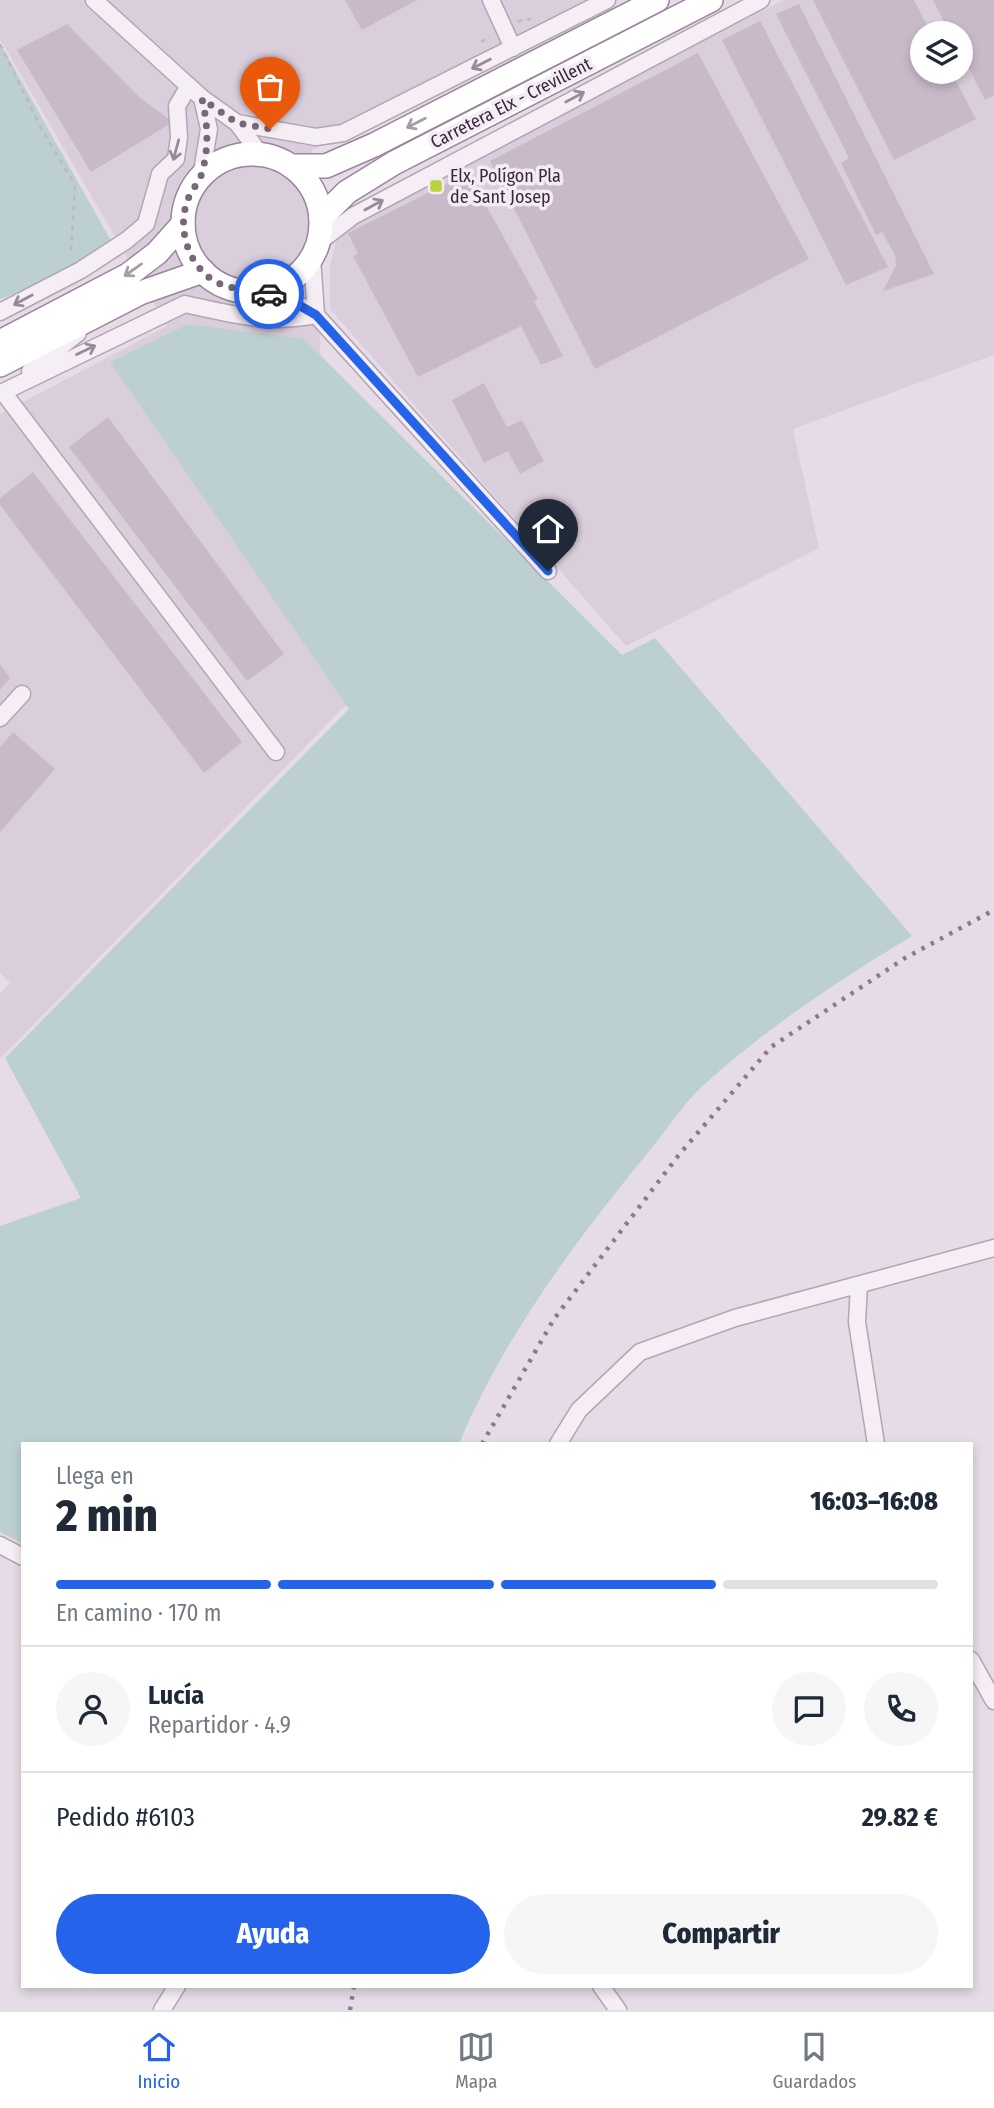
<!DOCTYPE html>
<html lang="es">
<head>
<meta charset="utf-8">
<style>
	:root { --surface:#fff; --page:#f6f6f7; --text:#1f2937; --muted:#747a83; --line:#e0e1e3; --accent:#2563eb }
	body { margin:0; font-family:"Fira Sans Condensed",sans-serif; background:var(--page); color:var(--text); height:100vh; display:flex; flex-direction:column; font-size:26px; white-space:nowrap }
	* { box-sizing:border-box; margin:0 }
	p { font-size:23px; color:var(--muted) }
	.icon { flex:none; width:38px; height:38px; fill:none; stroke:currentColor; stroke-width:2; stroke-linecap:round; stroke-linejoin:round }
	.map { position:relative; flex:1; overflow:hidden }
	.side { position:absolute; left:21px; top:1442px; width:952px; height:546px; display:flex; flex-direction:column; background:var(--surface); border-radius:0px; box-shadow:0 4px 10px #0003 }
	.side>* { flex:none }
	.fabs { position:absolute; left:910px; top:21px; display:grid; gap:14px }
	.fabs a { display:grid; place-items:center; width:63px; height:63px; border-radius:50%; background:var(--surface); box-shadow:0 4px 10px #0003; font-size:35px }
	.pin { position:absolute; display:grid; place-items:center; width:60px; height:60px; color:#fff; margin:-72px -30px; border-radius:50% 50% 50% 0; rotate:-45deg; box-shadow:0 0 7px #0007 }
	.pin .icon { rotate:45deg }
	.courier { position:absolute; display:grid; place-items:center; width:70px; height:70px; margin:-35px; border:5px solid #2563eb; border-radius:50%; background:#fff; color:#222; box-shadow:0 2px 9px #0007 }
	.overview em { font-style:normal; font-weight:800 }
	.overview div { display:flex; flex-direction:column-reverse }
	.overview { display:flex; align-items:center; justify-content:space-between; height:119px; padding:0 35px }
	h1 { font-size:46px; font-weight:800; line-height:52px }
	.bar { display:grid; grid-template-columns:repeat(4,1fr); gap:10px 7px; align-content:center; height:84px; padding:0 35px }
	.bar i { height:9px; border-radius:5px; background:var(--line) }
	.bar .selected { background:var(--accent) }
	.bar p { grid-column:span 4 }
	.line { display:flex; align-items:center; gap:18px; padding:0 35px; border-top:2px solid var(--line) }
	.line div { flex:1 }
	.round { display:grid; place-items:center; flex:none; width:74px; height:74px; border-radius:37px; background:var(--page) }
	.cta { display:flex; gap:14px; margin-top:auto; padding:14px 35px }
	.cta a { flex:1; height:80px; border-radius:42px; background:var(--accent); color:#fff; font-size:28px; font-weight:800; line-height:80px; text-align:center }
	.cta a+a { background:var(--page); color:var(--text) }
	.menu { display:flex; justify-content:space-around; align-items:center; height:98px; border-top:2px solid var(--line); background:var(--surface); font-size:19px; color:var(--muted) }
	.menu a { display:grid; justify-items:center; gap:4px }
	.menu .selected { color:var(--accent) }
	.map>svg:first-child { display:block }
	.built { fill:#dbcedc; fill-rule:evenodd }
	.green { fill:#bdd0d1 }
	.building { fill:#c9baca }
	.lines { fill:none; stroke-linecap:round; stroke-linejoin:round }
	.minor-casing { stroke:#b3a5b4; stroke-width:19 }
	.highway-casing { stroke:#9b849e; stroke-width:26 }
	.path { stroke:#c1b7c2; stroke-width:2.5; stroke-dasharray:5 5; stroke-linecap:butt }
	.minor { stroke:#f5eff5; stroke-width:16 }
	.highway { stroke:#fff; stroke-width:23 }
	.rail { stroke:#8f7691; stroke-width:4.5; stroke-dasharray:3.5 7; stroke-linecap:butt }
	.oneway { stroke:#988a9a }
	.oneway2 { stroke:#a79da8 }
	.done { stroke:#786679; stroke-width:7; stroke-dasharray:0 12.6 }
	.route { stroke:#2563eb; stroke-width:9 }
	.poi-dot { fill:#bbd13d; stroke:#f4ecf5; stroke-width:2.5 }
	.labels { text-anchor:middle; dominant-baseline:central; stroke-width:7; stroke-linejoin:round; paint-order:stroke }
	.street-label { font-size:18px; fill:#3c263e; stroke:#f4ecf5 }
	.poi-label { font-size:18px; fill:#3c263e; stroke:#f4ecf5; text-anchor:start }
</style>
</head>
<body>
<div class="map">
<svg width="994" height="2010" viewBox="0 0 994 2010">
	<rect width="100%" height="100%" fill="#e6dce7"/>
	<!-- built -->
	<g class="built">
		<path d="M0,0H603L312,150L321,366L498,586L342,709L0,1059V994L10,983L0,973V414L167,326L0,39Z"/>
		<path d="M783,0H994V355L793,429L819,548L626,646L330,309V265L337,238L359,220ZM922,33H961V72H922Z"/>
	</g>
	<!-- green -->
	<g class="green">
		<path d="M0,43L119,255L0,299Z"/>
		<path d="M188,324L304,339L622,655L655,638L912,936C841,979 771,1025 708,1081C685,1101 666,1131 647,1154C574,1243 503,1338 459,1444H23V1544L0,1532V1226L81,1198L5,1058L349,709L110,362Z"/>
	</g>
	<!-- building -->
	<g class="building">
		<path d="M345,0H417L362,30Z"/>
		<path d="M813,0H914L931,33H922V72H951L976,119L894,160Z"/>
		<path d="M933,0H994V95L985,100L961,53V33H950Z"/>
		<path d="M799,4L934,274L883,291L896,265L895,255L882,232L876,235L841,163L849,158L776,14Z"/>
		<path d="M760,21L888,267L846,285L722,40Z"/>
		<path d="M67,24L140,98L173,122L91,172L17,50Z"/>
		<path d="M698,53L809,259L595,369L490,161Z"/>
		<path d="M468,173L538,299L534,301L563,356L541,365L521,326L418,377L353,256L358,254L348,233Z"/>
		<path d="M484,383L507,427L522,420L544,461L520,474L508,451L484,463L452,400Z"/>
		<path d="M108,417L284,654L247,681L69,447Z"/>
		<path d="M33,472L242,742L204,773L0,505V498Z"/>
		<path d="M0,664L10,678L0,690Z"/>
		<path d="M13,732L55,769L0,832V747Z"/>
	</g>
	<g class="lines">
		<defs>
			<g id="minor">
				<path d="M94,0L202,98L237,123L261,155"/>
				<path d="M491,0L513,48"/>
				<path d="M237,123L316,137L343,133L607,0"/>
				<path d="M201,177L209,129L202,98"/>
				<path d="M318,243L353,216L761,0"/>
				<path d="M312,257L316,315"/>
				<path d="M261,291L292,301L316,315L548,571"/>
				<path d="M0,312L81,270L127,240L146,224L160,174L176,159L179,137L177,106L189,86"/>
				<path d="M30,371L78,333"/>
				<path d="M0,718L22,694"/>
				<path d="M276,752L3,392L185,304C230,314 269,325 316,315"/>
				<path d="M859,1285L857,1322L876,1444"/>
				<path d="M558,1444L579,1410L640,1352L735,1318L994,1248"/>
				<path d="M0,1545L23,1557"/>
				<path d="M971,1660L994,1701"/>
				<path d="M601,1986L618,2010"/>
				<path d="M162,2010L177,1986"/>
			</g>
			<g id="highway">
				<circle cx="252" cy="223" r="69"/>
				<path d="M291,166H326L374,145L657,0"/>
				<path d="M321,218L347,192L394,163L711,0"/>
				<path d="M0,342L128,275L157,253L183,224"/>
				<path d="M0,365L140,293L203,271"/>
			</g>
		</defs>
		<!-- minor casing -->
		<use href="#minor" class="minor-casing"/>
		<!-- highway casing -->
		<use href="#highway" class="highway-casing"/>
		<!-- path -->
		<g class="path">
			<path d="M518,22L525,18L531,20"/>
			<path d="M481,42L490,37"/>
			<path d="M0,44L41,128L75,185L71,253"/>
		</g>
		<!-- minor -->
		<use href="#minor" class="minor"/>
		<!-- highway -->
		<use href="#highway" class="highway"/>
		<!-- rail -->
		<g class="rail">
			<path d="M482,1444L554,1319L678,1156L771,1047L905,958L994,910"/>
			<path d="M350,2010L354,1986"/>
		</g>
	</g>
	<!-- one-way arrows -->
	<defs><path id="oneway-shaft" d="M-6 0H5M1.5-3L5.5 0L1.5 3" fill="none" stroke-width="1.6" stroke-linecap="round" stroke-linejoin="round" transform="scale(1.75)"/></defs>
	<g class="oneway">
		<use href="#oneway-shaft" transform="translate(481 64) rotate(153)"/>
		<use href="#oneway-shaft" transform="translate(575 97) rotate(-28)"/>
		<use href="#oneway-shaft" transform="translate(176 150) rotate(105)"/>
		<use href="#oneway-shaft" transform="translate(374 205) rotate(-29)"/>
		<use href="#oneway-shaft" transform="translate(23 300) rotate(152)"/>
		<use href="#oneway-shaft" transform="translate(86 350) rotate(-26)"/>
	</g>
	<g class="oneway2">
		<use href="#oneway-shaft" transform="translate(416 123) rotate(153)"/>
		<use href="#oneway-shaft" transform="translate(133 270) rotate(145)"/>
	</g>
	<g class="lines">
		<!-- done -->
		<path class="done" d="M269,294C251,288 234,291 216,282C189,267 177,230 187,202C190,191 199,183 202,173C209,147 208,125 202,99L237,123L270,129"/>
		<!-- route -->
		<path class="route" d="M269,294L292,301L316,315L548,571"/>
	</g>
	<!-- markers -->
	<rect class="poi-dot" x="429" y="179" width="14" height="14" rx="3.5"/>
	<g class="labels">
		<!-- street labels -->
		<g class="street-label">
			<text transform="translate(511 103) rotate(-27)">Carretera Elx - Crevillent</text>
		</g>
		<!-- poi labels -->
		<g class="poi-label">
			<text x="450" y="176">Elx, Polígon Pla<tspan x="450" dy="21">de Sant Josep</tspan></text>
		</g>
	</g>
</svg>
<div class="fabs">
<a><svg class="icon" aria-label="layers" viewBox="0 0 24 24"><path d="M12 4l9 5-9 5-9-5zM3 14l9 5 9-5"/></svg></a>
</div>
<div class="pin" style="left:270px;top:129px;background:#ea580c"><svg class="icon" aria-label="bag" viewBox="0 0 24 24"><path d="M5 8h14l-1 12H6zM9 8a3 3 0 0 1 6 0"/></svg></div>
<div class="pin" style="left:548px;top:571px;background:#1f2937"><svg class="icon" aria-label="home" viewBox="0 0 24 24"><path d="M3 11l9-7 9 7M6 9v11h12V9"/></svg></div>
<div class="courier" style="left:269px;top:294px"><svg class="icon" aria-label="car" viewBox="0 0 24 24"><path d="M5 17H2v-5l4-1 3-4h7l3 4 3 1v5h-3M9 17h6M6 11h13"/><circle cx="7" cy="17" r="2"/><circle cx="17" cy="17" r="2"/></svg></div>
<section class="side">
<div class="overview"><div><h1>2 min</h1><p>Llega en</p></div><em>16:03–16:08</em></div>
<div class="bar"><i class="selected"></i><i class="selected"></i><i class="selected"></i><i></i><p>En camino · 170 m</p></div>
<div class="line" style="height:126px"><a class="round"><svg class="icon" aria-label="person" viewBox="0 0 24 24"><circle cx="12" cy="8" r="4"/><path d="M4 21q1-7 8-7t8 7"/></svg></a><div><b>Lucía</b><p>Repartidor · 4.9</p></div><a class="round"><svg class="icon" aria-label="chat" viewBox="0 0 24 24"><path d="M4 5h16v11H9l-5 4z"/></svg></a><a class="round"><svg class="icon" aria-label="phone" viewBox="0 0 24 24"><path d="M5 4h4l2 5-3 2q2 4 5 5l2-3 5 2v4C11 20 4 13 5 4z"/></svg></a></div>
<div class="line" style="height:91px"><div>Pedido #6103</div><b>29.82 €</b></div>
<div class="cta"><a>Ayuda</a><a>Compartir</a></div>
</section>
</div>
<nav class="menu">
<a class="selected"><svg class="icon" aria-label="home" viewBox="0 0 24 24"><path d="M3 11l9-7 9 7M6 9v11h12V9"/></svg>Inicio</a>
<a><svg class="icon" aria-label="map" viewBox="0 0 24 24"><path d="M3 6l6-2 6 2 6-2v14l-6 2-6-2-6 2zM9 4v14M15 6v14"/></svg>Mapa</a>
<a><svg class="icon" aria-label="saved" viewBox="0 0 24 24"><path d="M7 4h10v16l-5-4-5 4z"/></svg>Guardados</a>
</nav>
</body>
</html>
